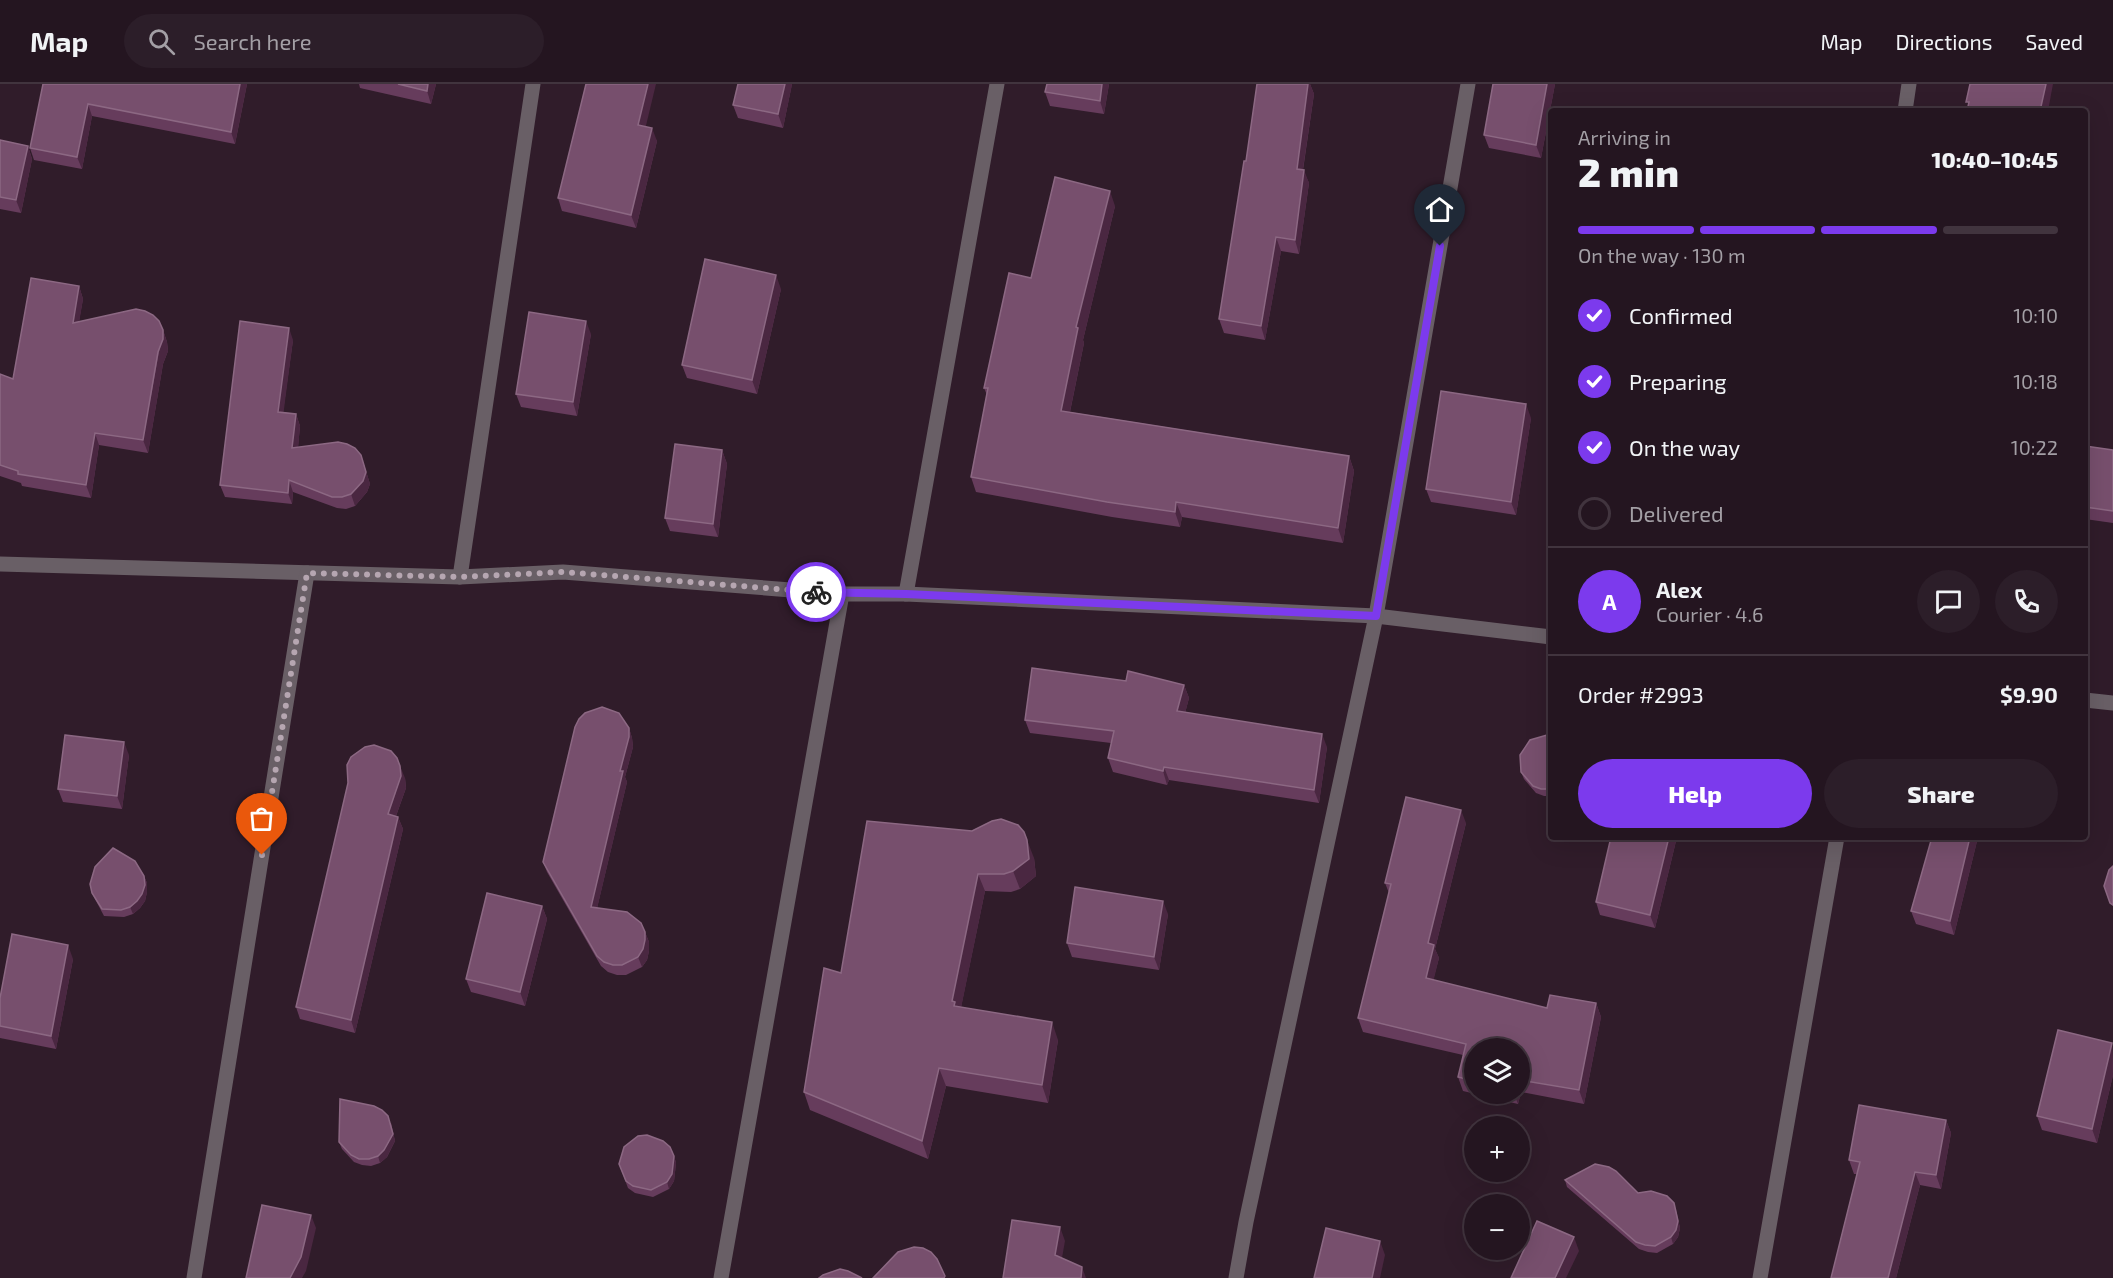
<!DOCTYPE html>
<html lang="en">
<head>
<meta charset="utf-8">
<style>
	:root { --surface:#241520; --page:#2c1e29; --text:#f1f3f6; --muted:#a39fa5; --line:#41343e; --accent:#7c3aed }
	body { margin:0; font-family:"Exo 2",sans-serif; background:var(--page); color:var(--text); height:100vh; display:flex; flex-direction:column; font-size:22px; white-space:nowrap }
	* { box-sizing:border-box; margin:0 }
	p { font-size:20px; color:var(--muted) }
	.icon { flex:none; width:33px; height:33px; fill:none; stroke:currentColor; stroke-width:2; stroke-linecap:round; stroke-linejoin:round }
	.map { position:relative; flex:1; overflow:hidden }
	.drawer { position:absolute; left:1548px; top:24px; width:540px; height:732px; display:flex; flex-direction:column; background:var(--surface); border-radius:6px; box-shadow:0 6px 24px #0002,0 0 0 2px var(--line) }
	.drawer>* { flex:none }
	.tools { position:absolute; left:1464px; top:954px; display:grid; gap:12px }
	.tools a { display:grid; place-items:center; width:66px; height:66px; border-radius:50%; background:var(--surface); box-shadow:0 6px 24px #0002,0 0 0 2px var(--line); font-size:30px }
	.pin { position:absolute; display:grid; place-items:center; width:51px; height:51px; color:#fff; margin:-62px -26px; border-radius:50% 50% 50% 0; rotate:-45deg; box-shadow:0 0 6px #0007 }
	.pin .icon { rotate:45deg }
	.courier { position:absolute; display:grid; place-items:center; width:60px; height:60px; margin:-30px; border:4px solid #7c3aed; border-radius:50%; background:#fff; color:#222; box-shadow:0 2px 8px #0007 }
	.headline em { font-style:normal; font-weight:800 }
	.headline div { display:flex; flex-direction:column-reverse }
	.headline { display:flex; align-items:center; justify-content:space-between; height:102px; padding:0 30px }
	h1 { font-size:39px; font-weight:800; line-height:45px }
	.bar { display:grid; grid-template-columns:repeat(4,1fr); gap:9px 6px; align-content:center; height:72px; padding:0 30px }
	.bar i { height:8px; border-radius:4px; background:var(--line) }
	.bar .current { background:var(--accent) }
	.bar p { grid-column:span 4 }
	.line { display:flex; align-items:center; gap:15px; padding:0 30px; border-top:2px solid var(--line) }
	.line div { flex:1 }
	.round { display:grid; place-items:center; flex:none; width:63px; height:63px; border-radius:32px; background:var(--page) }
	ol { padding:0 30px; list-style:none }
	li { display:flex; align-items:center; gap:18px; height:66px }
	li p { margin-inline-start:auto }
	li .icon { padding:6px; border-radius:50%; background:var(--accent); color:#fff; stroke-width:4 }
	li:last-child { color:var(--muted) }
	li i { width:33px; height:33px; border:3px solid var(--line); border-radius:50% }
	.cta { display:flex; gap:12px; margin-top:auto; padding:12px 30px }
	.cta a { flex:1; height:69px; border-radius:36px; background:var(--accent); color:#fff; font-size:24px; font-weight:800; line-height:69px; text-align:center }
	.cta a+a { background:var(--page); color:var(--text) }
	header { display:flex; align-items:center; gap:36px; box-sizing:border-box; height:84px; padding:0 30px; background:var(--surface); border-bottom:2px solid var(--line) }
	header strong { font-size:28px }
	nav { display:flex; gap:33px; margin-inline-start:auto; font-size:21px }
	.search { width:420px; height:54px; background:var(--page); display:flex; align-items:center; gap:15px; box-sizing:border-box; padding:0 21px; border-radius:33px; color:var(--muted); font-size:22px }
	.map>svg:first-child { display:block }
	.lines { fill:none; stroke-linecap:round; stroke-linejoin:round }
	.minor { stroke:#695f66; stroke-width:15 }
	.wall { fill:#663c5c; fill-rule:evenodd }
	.shaded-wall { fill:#4a2741 }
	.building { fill:#774f6d; stroke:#8c6883; stroke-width:1.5 }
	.done { stroke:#b6a6b1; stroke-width:6; stroke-dasharray:0 10.8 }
	.route { stroke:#7c3aed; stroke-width:8 }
</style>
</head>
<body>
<header>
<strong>Map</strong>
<div class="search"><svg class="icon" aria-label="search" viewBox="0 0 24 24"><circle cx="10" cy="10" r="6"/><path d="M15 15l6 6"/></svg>Search here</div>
<nav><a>Map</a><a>Directions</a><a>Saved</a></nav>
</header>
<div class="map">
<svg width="2113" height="1194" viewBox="0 0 2113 1194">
	<rect width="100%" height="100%" fill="#301c2a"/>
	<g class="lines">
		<!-- minor -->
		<g class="minor">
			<path d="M1905,27L1909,0"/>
			<path d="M0,480L460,493L563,488L842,510H906L1376,532L1551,553"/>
			<path d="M460,493L533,0"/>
			<path d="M906,510L997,0"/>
			<path d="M2085,616L2113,619"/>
			<path d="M194,1194L307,489"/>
			<path d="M721,1194L842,510"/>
			<path d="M1236,1194L1246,1138L1376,532L1468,0"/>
			<path d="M1760,1194L1837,753"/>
		</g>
	</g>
	<!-- wall -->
	<g class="wall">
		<path d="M43,0H247L235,60L92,32L82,85L34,76L30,64Z"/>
		<path d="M359,0H436L431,20L360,4Z"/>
		<path d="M738,0H792L783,44L738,34L733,21Z"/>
		<path d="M1109,0L1104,30L1050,22L1045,8Z"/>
		<path d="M1257,0H1310L1314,10L1303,86L1309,99L1299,170L1281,167L1265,256L1224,249L1219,235L1246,77Z"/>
		<path d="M1555,0L1541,74L1489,64L1484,51Z"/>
		<path d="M646,42L657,57L636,144L562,127L558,114Z"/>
		<path d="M0,56L28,62L32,75L21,129L0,125Z"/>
		<path d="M1115,122L1083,256L1084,259L1070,328L1349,372L1354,387L1343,459L1182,433L1180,443L1112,433L976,408L971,393L987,311L984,304L1031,194Z"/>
		<path d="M79,202L83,215L79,237L163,246L167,258L168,267L163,280L148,369L99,361L91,414L22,402L21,399L0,392V290L13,295Z"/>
		<path d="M781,205L757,310L687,294L682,281Z"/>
		<path d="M591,250L577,332L521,323L516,310Z"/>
		<path d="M293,256L283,328L296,330L300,342L298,363L361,371L370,400L367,408L355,422L346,425L337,424L293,408L292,420L225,413L220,401Z"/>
		<path d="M1531,334L1516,431L1431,418L1426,405Z"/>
		<path d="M2085,362L2113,366V439L2085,435Z"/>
		<path d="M722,366L727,380L718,453L670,447L665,434Z"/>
		<path d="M1126,597L1184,601L1189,614L1185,629L1327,663L1319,719L1169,696L1167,701L1113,688L1108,674L1111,659L1030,649L1025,636Z"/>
		<path d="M629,644L632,654L633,663L625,693L627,698L597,824L645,848L649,858V867L647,876L642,883L626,891H617L608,888L601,882L547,788L543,778Z"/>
		<path d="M1551,652V712H1544L1536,709L1524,695L1521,688Z"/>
		<path d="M129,671L122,725L63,718L58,705Z"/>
		<path d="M405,694L406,704L396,732L398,733L403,745L355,949L300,935L296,923Z"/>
		<path d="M1466,739L1435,865L1439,874L1433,896L1547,924L1596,919L1601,933L1584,1020L1521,1008L1518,1020L1463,1007L1458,993L1463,971L1363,948L1358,934L1389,809L1385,799ZM1474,964H1520V1010H1474Z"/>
		<path d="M972,747L1034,774L1036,792L1020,805L1011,808L985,807L961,923L1058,956L1048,1019L946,1002L928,1075L810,1026L804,1008L841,889Z"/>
		<path d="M1928,753H1978L1954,851L1916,840L1911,827L1931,757L1929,756Z"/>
		<path d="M1676,757L1655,844L1600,831L1596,818Z"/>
		<path d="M144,792L147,799V808L145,817L140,824L133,830L124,833L104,832L95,815L92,809Z"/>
		<path d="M542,822L547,835L525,922L471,908L466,895Z"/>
		<path d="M1168,830L1159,886L1072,873L1067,859Z"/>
		<path d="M73,875L56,965L0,954V914Z"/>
		<path d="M2112,959L2113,991L2097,1059L2042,1046L2037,1032Z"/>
		<path d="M1946,1036L1951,1049L1941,1105L1920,1101L1896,1194H1831L1857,1090H1854L1849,1076Z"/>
		<path d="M391,1039L395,1057L387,1073L380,1079L371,1082L362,1081L354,1078L342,1065L339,1058Z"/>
		<path d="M674,1072L676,1079L674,1097L669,1105L653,1113L635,1109L628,1104L619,1080Z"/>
		<path d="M1565,1096L1638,1109L1676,1126L1680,1144L1678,1153L1673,1160L1657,1169L1648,1168L1639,1165L1567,1103Z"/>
	</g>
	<!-- shaded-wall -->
	<g class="shaded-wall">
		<path d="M240,0H247L235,60L231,48Z"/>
		<path d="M428,0H436L431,20L427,7Z"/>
		<path d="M648,0H656L643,54L638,41Z"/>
		<path d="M785,0H792L783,44L778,30Z"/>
		<path d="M1102,0H1109L1104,30L1100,17Z"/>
		<path d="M1308,0H1310L1314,10L1301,98L1297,85Z"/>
		<path d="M1547,0H1555L1541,74L1536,61Z"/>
		<path d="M2046,0H2053L2048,27H2040Z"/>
		<path d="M88,20L92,32L82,85L77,73Z"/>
		<path d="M652,44L657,57L636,144L631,131Z"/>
		<path d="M28,62L32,75L21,129L16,116Z"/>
		<path d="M1304,86L1309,99L1299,170L1295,156Z"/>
		<path d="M1110,107L1115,122L1083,256L1084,259L1067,342L1061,327L1076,243Z"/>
		<path d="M1276,153L1281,167L1265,256L1261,242Z"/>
		<path d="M776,191L781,205L757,310L752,296Z"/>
		<path d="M79,202L83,215L77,251L73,239Z"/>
		<path d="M586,237L591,250L577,332L573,318Z"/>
		<path d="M289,244L293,256L282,340L278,328Z"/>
		<path d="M163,246L167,258L168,267L163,280L148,369L143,356Z"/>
		<path d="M1526,320L1531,334L1516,431L1511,418Z"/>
		<path d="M296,330L300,342L297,376L292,364Z"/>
		<path d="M95,349L99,361L91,414L86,401Z"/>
		<path d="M722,366L727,380L718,453L713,440Z"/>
		<path d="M361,371L370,400L367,408L355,422L351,410Z"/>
		<path d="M1349,372L1354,387L1343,459L1338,444Z"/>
		<path d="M289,396L293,408L292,420L288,409Z"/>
		<path d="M1176,418L1182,433L1180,443L1175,428Z"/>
		<path d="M1184,601L1189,614L1182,641L1177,627Z"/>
		<path d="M629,644L632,654L633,663L625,693L627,698L595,833L591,823Z"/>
		<path d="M1322,650L1327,663L1319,719L1314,706Z"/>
		<path d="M124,658L129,671L122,725L117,712Z"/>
		<path d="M400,682L405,694L406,704L392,743L388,730Z"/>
		<path d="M1164,683L1169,696L1167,701L1163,687Z"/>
		<path d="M1461,726L1466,739L1435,865L1439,874L1431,907L1426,894L1428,859Z"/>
		<path d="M398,733L403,745L355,949L351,936Z"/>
		<path d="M1669,753H1675L1676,757L1655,844L1650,831Z"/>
		<path d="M1970,753H1978L1954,851L1950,837Z"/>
		<path d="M1027,756L1034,774L1036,792L1020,805L1013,787Z"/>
		<path d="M978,790L985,807L960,929L962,935L952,917Z"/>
		<path d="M144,792L147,799V808L145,817L140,824L133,830L130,823Z"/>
		<path d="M1163,817L1168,830L1159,886L1154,873Z"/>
		<path d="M542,822L547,835L525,922L520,908Z"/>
		<path d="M645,848L649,858V867L647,876L642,883L638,873Z"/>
		<path d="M68,861L73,875L56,965L51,952Z"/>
		<path d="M1596,919L1601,933L1584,1020L1579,1006Z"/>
		<path d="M1052,938L1058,956L1048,1019L1042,1001Z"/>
		<path d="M2112,959L2113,991L2097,1059L2092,1045Z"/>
		<path d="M939,984L946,1002L928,1075L922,1057Z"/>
		<path d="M1520,1005L1521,1008L1518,1020L1514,1010H1520Z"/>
		<path d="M388,1032L395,1057L387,1073L380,1079L378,1072Z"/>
		<path d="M1946,1036L1951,1049L1941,1105L1936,1091Z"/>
		<path d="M674,1072L676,1079L674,1097L669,1105L667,1098Z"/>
		<path d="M1915,1088L1920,1101L1896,1194H1888Z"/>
		<path d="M1674,1119L1680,1144L1678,1153L1673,1160L1671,1153Z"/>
		<path d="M311,1131L316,1144L306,1187L302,1194H290Z"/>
		<path d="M1060,1143L1065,1157L1060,1185L1055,1171Z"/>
		<path d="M1574,1153L1579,1167L1566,1194H1555Z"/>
		<path d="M1380,1157L1385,1171L1380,1194H1372Z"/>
		<path d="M1082,1183L1086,1194H1081Z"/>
	</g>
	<!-- building -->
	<g class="building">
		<path d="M43,0H240L231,48L88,20L77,73L30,64Z"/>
		<path d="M398,0H428L427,7Z"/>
		<path d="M586,0H648L638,41L652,44L631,131L558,114Z"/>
		<path d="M738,0H785L778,30L733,21Z"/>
		<path d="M1047,0H1102L1100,17L1045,8Z"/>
		<path d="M1257,0H1308L1297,85L1304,86L1295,156L1276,153L1261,242L1219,235L1244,77H1246Z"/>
		<path d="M1493,0H1547L1536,61L1484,51Z"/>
		<path d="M1970,0H2046L2040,27H2015L2007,25V27H1967L1969,18H1966Z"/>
		<path d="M0,56L28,62L16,116L0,113Z"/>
		<path d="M1055,93L1110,107L1076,243L1078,244L1061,327L1349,372L1338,444L1176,418L1175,428L1107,418L971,393L988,304H984L1009,189L1031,194Z"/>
		<path d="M705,175L776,191L752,296L682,281Z"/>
		<path d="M31,194L79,202L73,239L136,225L145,227L153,231L159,237L163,246V255L158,268L143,356L95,349L86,401L18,390V387L0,381V290L13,295Z"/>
		<path d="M529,228L586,237L573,318L516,310Z"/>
		<path d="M240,237L289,244L278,328L296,330L292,364L338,358L347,360L355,364L361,371L366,388L363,397L351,410L342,413H332L289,396L288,409L220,401Z"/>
		<path d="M1441,307L1526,320L1511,418L1426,405Z"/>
		<path d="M675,360L722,366L713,440L665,434Z"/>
		<path d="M2085,362L2113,366V427L2085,423Z"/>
		<path d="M1032,584L1126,597L1128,587L1184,601L1177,627L1322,650L1314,706L1164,683L1163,687L1108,674L1114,647L1025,636Z"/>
		<path d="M602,623L619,629L629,644V653L620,687H623L591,823L627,828L641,839L645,848V856L643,865L638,873L622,881H613L604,878L597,872L543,778L575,643L579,635L585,629Z"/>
		<path d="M65,651L124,658L117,712L58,705Z"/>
		<path d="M1547,651L1551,652V705H1541L1533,702L1521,688L1520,671L1530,656Z"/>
		<path d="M374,661L391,667L397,674L400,682L401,692L388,730L398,733L351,936L296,923L348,699L347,681L351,673L365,663Z"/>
		<path d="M1406,713L1461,726L1428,859L1434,861L1426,894L1547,924L1550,911L1596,919L1579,1006L1520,996V964H1474V997L1458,993L1466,960L1358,934L1391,800L1385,799Z"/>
		<path d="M1001,735L1018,741L1024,748L1027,756L1029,775L1013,787L1004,790H978L952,917L955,918L954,922L1052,938L1042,1001L939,984L922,1057L804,1008L824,884L841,889L867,737L972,747L992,737Z"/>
		<path d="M1611,753H1669L1650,831L1596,818Z"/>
		<path d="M1932,753H1970L1950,837L1911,827Z"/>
		<path d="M113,764L135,777L144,792L145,801L142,810L137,817L130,823L121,826L102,825L92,809L90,800L95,783Z"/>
		<path d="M2113,782V821L2110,819L2104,802L2109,786Z"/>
		<path d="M1075,803L1163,817L1154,873L1067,859Z"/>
		<path d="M487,809L542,822L520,908L466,895Z"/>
		<path d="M12,850L68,861L51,952L0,942V914Z"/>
		<path d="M2058,946L2112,959L2092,1045L2037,1032Z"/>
		<path d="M340,1015L374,1022L382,1026L388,1032L393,1050L384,1066L378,1072L369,1075H359L351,1071L339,1058Z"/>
		<path d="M1859,1021L1946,1036L1936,1091L1915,1088L1888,1194H1831L1860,1078L1849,1076Z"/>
		<path d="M647,1051L663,1057L670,1063L674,1072L672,1090L667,1098L651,1106L633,1102L626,1097L619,1080L624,1063L638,1052Z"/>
		<path d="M1595,1080L1609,1083L1616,1087L1638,1109L1651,1107L1667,1112L1674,1119L1678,1137L1676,1146L1671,1153L1655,1162L1645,1161L1636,1158L1565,1096Z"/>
		<path d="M262,1121L311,1131L301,1173L290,1194H246Z"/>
		<path d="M1012,1136L1060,1143L1055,1171L1082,1183L1081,1194H1003Z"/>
		<path d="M1537,1137L1574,1153L1555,1194H1511Z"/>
		<path d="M1326,1144L1380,1157L1372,1194H1314Z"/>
		<path d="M914,1163L923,1164L931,1168L937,1175L945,1192L944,1194H873L898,1168Z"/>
		<path d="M840,1185L848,1187L862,1194H819L823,1191Z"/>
	</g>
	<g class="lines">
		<!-- done -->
		<path class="done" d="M262,771L307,489L460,493L563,488L816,508"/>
		<!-- route -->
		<path class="route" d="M816,508L906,510L1376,532L1440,162"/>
	</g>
</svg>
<div class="tools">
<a><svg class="icon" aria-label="layers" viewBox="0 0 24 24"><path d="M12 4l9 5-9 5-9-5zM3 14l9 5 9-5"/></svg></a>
<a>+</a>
<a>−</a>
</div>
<div class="pin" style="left:262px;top:771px;background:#ea580c"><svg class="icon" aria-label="bag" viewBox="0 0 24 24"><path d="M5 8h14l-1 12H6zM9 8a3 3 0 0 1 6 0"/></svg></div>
<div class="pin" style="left:1440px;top:162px;background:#1f2937"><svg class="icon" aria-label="home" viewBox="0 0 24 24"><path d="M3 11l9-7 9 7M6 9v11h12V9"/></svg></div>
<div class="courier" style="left:816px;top:508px"><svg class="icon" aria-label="bike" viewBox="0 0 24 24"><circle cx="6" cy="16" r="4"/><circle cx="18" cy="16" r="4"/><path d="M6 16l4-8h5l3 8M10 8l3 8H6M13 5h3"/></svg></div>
<section class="drawer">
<div class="headline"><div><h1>2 min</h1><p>Arriving in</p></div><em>10:40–10:45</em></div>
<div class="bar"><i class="current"></i><i class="current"></i><i class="current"></i><i></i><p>On the way · 130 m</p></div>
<ol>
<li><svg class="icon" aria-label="check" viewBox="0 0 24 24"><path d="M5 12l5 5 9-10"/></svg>Confirmed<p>10:10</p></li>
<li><svg class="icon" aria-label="check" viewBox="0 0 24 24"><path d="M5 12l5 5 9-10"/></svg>Preparing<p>10:18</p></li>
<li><svg class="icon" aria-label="check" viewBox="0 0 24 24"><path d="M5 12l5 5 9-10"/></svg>On the way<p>10:22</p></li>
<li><i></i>Delivered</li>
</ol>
<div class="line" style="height:108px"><b class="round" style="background:var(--accent);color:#fff">A</b><div><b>Alex</b><p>Courier · 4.6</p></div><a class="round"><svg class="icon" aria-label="chat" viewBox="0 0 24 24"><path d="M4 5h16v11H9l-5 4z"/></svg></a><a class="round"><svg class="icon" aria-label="phone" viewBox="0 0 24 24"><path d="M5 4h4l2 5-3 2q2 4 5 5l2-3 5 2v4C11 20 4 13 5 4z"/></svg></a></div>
<div class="line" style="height:78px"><div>Order #2993</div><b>$9.90</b></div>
<div class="cta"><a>Help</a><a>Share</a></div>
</section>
</div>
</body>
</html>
